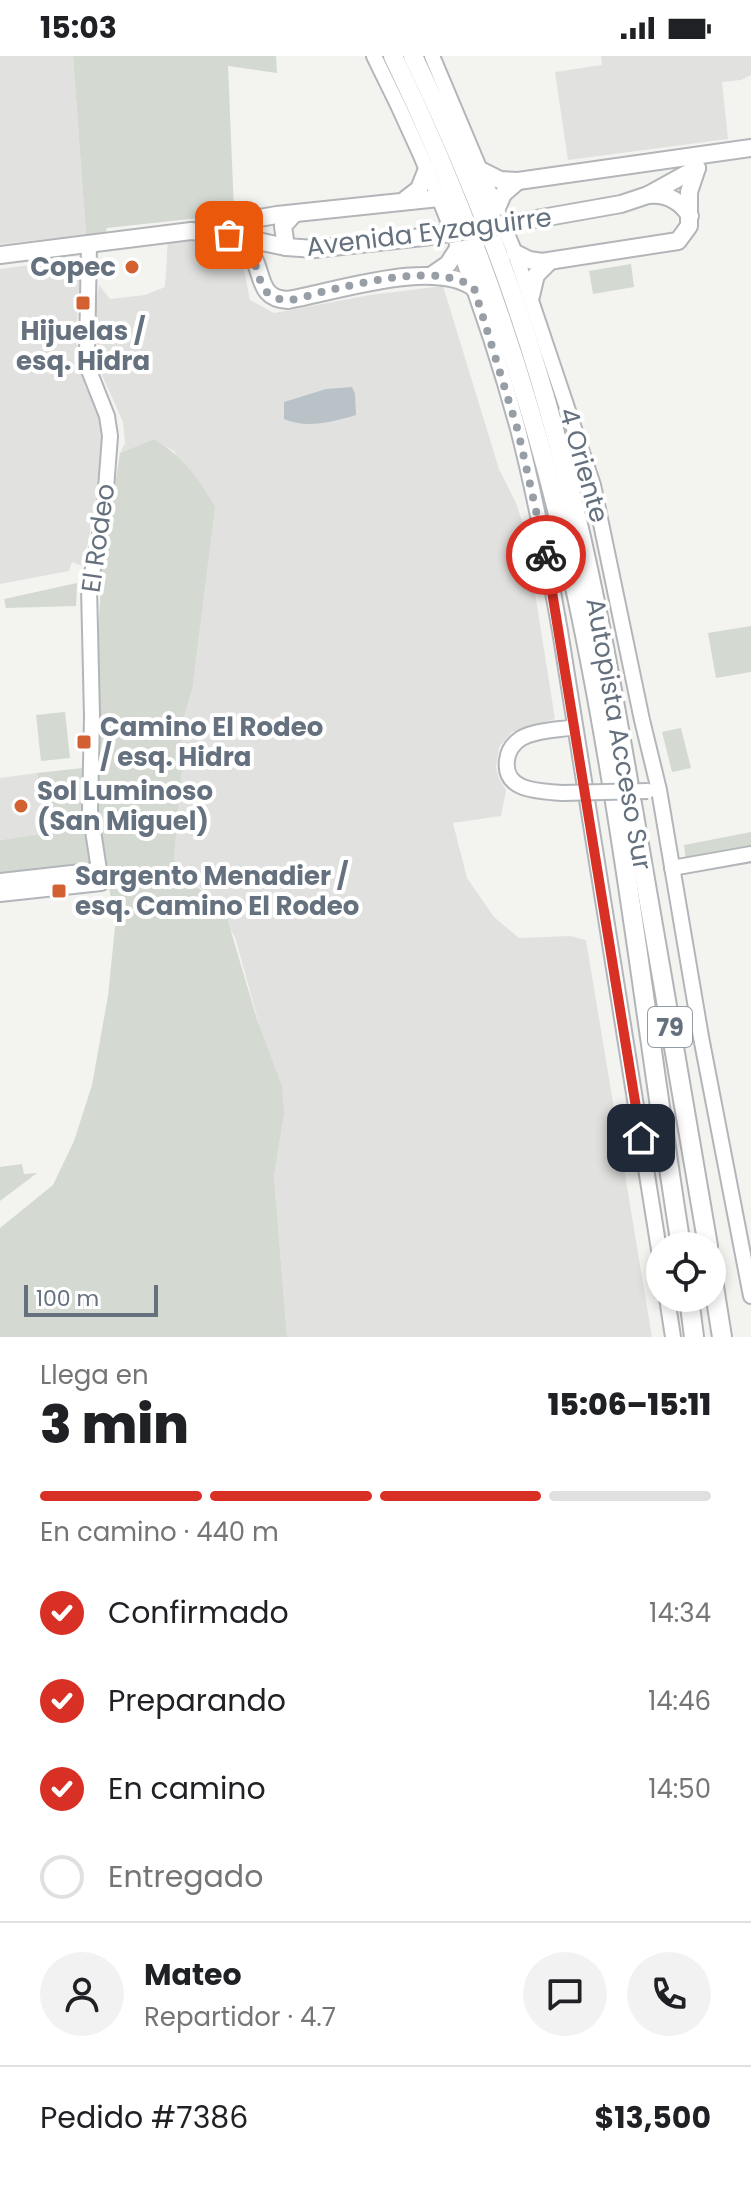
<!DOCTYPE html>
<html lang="es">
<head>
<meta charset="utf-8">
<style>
	:root { --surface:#fff; --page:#f2f2f2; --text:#202124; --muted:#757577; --line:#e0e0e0; --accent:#d93025 }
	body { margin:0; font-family:Poppins,sans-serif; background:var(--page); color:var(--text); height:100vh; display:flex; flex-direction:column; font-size:30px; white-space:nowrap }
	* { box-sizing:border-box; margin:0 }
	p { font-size:26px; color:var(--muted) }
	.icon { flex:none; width:44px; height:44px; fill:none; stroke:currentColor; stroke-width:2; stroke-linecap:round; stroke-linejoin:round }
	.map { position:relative; height:1281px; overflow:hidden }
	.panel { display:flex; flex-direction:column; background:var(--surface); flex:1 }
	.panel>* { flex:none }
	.buttons { position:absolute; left:646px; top:1176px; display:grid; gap:16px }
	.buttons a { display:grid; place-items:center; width:80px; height:80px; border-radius:50%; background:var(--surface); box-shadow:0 4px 12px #0003; font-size:40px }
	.scale { position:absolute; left:24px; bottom:20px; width:134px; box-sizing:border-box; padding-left:8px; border:4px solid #65717e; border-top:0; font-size:22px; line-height:28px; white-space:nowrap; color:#65717e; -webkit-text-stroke:6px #fff; paint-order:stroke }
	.pin { position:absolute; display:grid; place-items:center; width:68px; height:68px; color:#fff; margin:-34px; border-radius:16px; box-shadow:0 4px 12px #0006 }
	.courier { position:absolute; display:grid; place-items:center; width:80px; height:80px; margin:-40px; border:6px solid #d93025; border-radius:50%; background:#fff; color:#222; box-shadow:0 2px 10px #0007 }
	.summary em { font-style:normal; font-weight:800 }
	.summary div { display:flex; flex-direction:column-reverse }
	.summary { display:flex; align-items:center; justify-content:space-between; height:136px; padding:0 40px }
	h1 { font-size:52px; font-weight:800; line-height:60px }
	.bar { display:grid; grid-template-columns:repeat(4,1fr); gap:12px 8px; align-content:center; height:96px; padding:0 40px }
	.bar i { height:10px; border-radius:6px; background:var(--line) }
	.bar .selected { background:var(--accent) }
	.bar p { grid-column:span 4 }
	.line { display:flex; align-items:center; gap:20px; padding:0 40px; border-top:2px solid var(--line) }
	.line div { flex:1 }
	.round { display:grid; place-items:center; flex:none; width:84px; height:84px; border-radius:42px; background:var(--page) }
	ol { padding:0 40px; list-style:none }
	li { display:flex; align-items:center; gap:24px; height:88px }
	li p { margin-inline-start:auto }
	li .icon { padding:8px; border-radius:50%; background:var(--accent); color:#fff; stroke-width:4 }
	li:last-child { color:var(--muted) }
	li i { width:44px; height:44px; border:4px solid var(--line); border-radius:50% }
	.status { display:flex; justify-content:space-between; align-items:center; height:56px; padding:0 40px; background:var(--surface); direction:ltr }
	.status svg { height:22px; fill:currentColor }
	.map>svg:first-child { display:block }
	.built { fill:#e1e2e0 }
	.green { fill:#d4dad1 }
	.water { fill:#b9c2c7 }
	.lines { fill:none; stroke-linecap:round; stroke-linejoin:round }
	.secondary-casing { stroke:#b2b6ba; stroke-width:18 }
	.primary-casing { stroke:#b3b6b9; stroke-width:20 }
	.highway-casing { stroke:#b2b5b8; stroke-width:22 }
	.secondary { stroke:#fff; stroke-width:14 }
	.primary { stroke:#fff; stroke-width:16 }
	.highway { stroke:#fff; stroke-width:18 }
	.secondary-bridge-casing { stroke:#b2b6ba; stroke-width:18; stroke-linecap:butt }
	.primary-bridge-casing { stroke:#b3b6b9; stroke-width:20; stroke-linecap:butt }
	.secondary-bridge { stroke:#fff; stroke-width:14 }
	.primary-bridge { stroke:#fff; stroke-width:16 }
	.done { stroke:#979ea6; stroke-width:8; stroke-dasharray:0 14.4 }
	.route { stroke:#d93025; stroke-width:10 }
	.poi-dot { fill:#d36030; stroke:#fff; stroke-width:3 }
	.labels { text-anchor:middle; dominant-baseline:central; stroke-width:8; stroke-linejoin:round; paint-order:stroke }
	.shield { fill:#fff; stroke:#939ca5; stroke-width:2 }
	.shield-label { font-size:24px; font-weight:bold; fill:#65717e }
	.street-label { font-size:26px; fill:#65717e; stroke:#fff }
	.poi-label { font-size:26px; font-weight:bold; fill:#65717e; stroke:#fff; text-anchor:start }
</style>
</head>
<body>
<div class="status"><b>15:03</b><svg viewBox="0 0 49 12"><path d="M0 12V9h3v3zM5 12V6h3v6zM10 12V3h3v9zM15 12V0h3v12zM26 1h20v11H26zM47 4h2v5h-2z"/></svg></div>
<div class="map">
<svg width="751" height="1281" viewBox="0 0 751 1281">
	<rect width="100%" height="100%" fill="#f3f3f0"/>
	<!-- built -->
	<g class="built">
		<path d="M0,0H73L86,179L0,188Z"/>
		<path d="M601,0H751V19L741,24L722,26L728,83L568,104L555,16L602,9Z"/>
		<path d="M168,182L212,188L240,195L250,244L274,257L370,239L443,230L499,413L516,447L525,474L555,663L512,676L499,691L496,711L499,723L506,734L501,760L453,767L467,822L494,861L519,882L570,880L586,884L652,1281H287L274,1120L284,1059L235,881L206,836L182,819L174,802L183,704L180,674L192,634L175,396L154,383L120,397L125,387L123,366L102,319L96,277L95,255L99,229L110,243L145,239L165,231Z"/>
		<path d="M81,202L76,282L85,331L103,359L106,399L83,510L72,506L69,515L0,528V213Z"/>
		<path d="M37,717L45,779L0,784V722Z"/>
	</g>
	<!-- green -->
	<g class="green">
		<path d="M73,0H276L277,17L228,10L234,155L210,158L208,161L107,172L105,177L86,179Z"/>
		<path d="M631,208L634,231L593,238L589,215Z"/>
		<path d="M154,383C182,400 199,422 215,451L192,634L180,674L183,704L174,802L182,819L224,852L257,963L282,1030L284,1059L274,1120L287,1281H0V1172L53,1129L74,1085L92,1029L108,940L115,871L98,755V578L102,512L120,397Z"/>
		<path d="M77,527L76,550L6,552L4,543Z"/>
		<path d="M751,570V616L716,622L708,577Z"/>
		<path d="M65,656L70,702L41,705L36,659Z"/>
		<path d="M681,672L691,712L672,716L662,676Z"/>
		<path d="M83,712L82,764L90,806L87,811L0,822V784L45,778L37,717Z"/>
		<path d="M751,776V793L686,805L684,789Z"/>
		<path d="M22,1108L24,1118L37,1117L0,1145V1111Z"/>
	</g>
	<!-- water -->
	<path class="water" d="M352,331L355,338L356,359C333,366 306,373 284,363V346L326,333Z"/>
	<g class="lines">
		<defs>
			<g id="secondary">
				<path d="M374,0C434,119 483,244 518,373C535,439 548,507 560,575L660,1200"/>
				<path d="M432,0L515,197L593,429L642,664L659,734L701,981L751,1240"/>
				<path d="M562,737C540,735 503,736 507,704C508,695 513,688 520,683C535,674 558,674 575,671"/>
				<path d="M672,812L751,798"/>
				<path d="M0,825L99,814"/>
				<path d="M0,838L101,827L90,755L92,660L89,532L104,459L110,380L107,360L90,317L87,299L89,187"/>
				<path d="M667,1242L673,1281"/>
			</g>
			<g id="primary">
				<path d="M482,115L500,124L518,125L751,92"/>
				<path d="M648,139C666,137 680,144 690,160"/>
				<path d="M406,143L419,133L427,113"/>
				<path d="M497,152L503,138L518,125"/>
				<path d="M525,165L621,148L648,139L697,112"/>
				<path d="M204,171L277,159L439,142"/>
				<path d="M240,182C247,190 253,199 257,210C263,228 264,243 288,244C335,236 434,202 474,232"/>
				<path d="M286,191L283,170L293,159"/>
				<path d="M515,197L529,204L542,206L678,185L689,170V136L697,112"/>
				<path d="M0,199L191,175L229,179L286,191L315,193L423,181"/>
				<path d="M432,219L448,208L459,191"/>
				<path d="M531,240L536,219L549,206"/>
			</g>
			<g id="highway">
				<path d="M393,0C475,169 535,347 575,531C622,748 646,971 681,1190"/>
				<path d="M413,0C473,124 523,254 558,388C595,525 618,666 642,806C664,934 687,1062 708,1190"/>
				<path d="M712,1218L722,1281"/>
				<path d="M689,1242L694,1281"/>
			</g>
		</defs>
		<!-- secondary casing -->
		<use href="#secondary" class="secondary-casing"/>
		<!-- primary casing -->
		<use href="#primary" class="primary-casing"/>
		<!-- highway casing -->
		<use href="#highway" class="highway-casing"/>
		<!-- secondary -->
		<use href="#secondary" class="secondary"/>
		<!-- primary -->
		<use href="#primary" class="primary"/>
		<!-- highway -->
		<use href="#highway" class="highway"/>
		<defs>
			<path id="secondary-bridge" d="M562,737L648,735"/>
			<path id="primary-bridge" d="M423,181L525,165"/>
		</defs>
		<!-- secondary-bridge casing -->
		<use href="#secondary-bridge" class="secondary-bridge-casing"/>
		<!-- primary-bridge casing -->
		<use href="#primary-bridge" class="primary-bridge-casing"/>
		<!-- secondary-bridge -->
		<use href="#secondary-bridge" class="secondary-bridge"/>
		<!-- primary-bridge -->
		<use href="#primary-bridge" class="primary-bridge"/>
	</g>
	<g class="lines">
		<!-- done -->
		<path class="done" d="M229,179C265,187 249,237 279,243C292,247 308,239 322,236C361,227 440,206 474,232L518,375L546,499"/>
		<!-- route -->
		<path class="route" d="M546,499L641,1082"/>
	</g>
	<!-- markers -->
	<g class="poi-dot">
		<circle cx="132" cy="211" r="8"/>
		<rect x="75" y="239" width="16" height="16" rx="4"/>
		<rect x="76" y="678" width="16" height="16" rx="4"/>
		<circle cx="21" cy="750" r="8"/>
		<rect x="51" y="827" width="16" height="16" rx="4"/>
	</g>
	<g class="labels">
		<!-- shield labels -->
		<rect class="shield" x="648" y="951" width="44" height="40" rx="6"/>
		<g class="shield-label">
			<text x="670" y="971">79</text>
		</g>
		<!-- street labels -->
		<g class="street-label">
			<text transform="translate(429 176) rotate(-7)">Avenida Eyzaguirre</text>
			<text transform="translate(584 409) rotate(74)">4 Oriente</text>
			<text transform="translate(98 482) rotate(-82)">El Rodeo</text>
			<text transform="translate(619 678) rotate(80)">Autopista Acceso Sur</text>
		</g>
		<!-- poi labels -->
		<g class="poi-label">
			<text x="116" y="211" text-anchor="end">Copec</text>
			<text x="83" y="275" text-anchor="middle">Hijuelas /<tspan x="83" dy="30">esq. Hidra</tspan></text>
			<text x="100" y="671">Camino El Rodeo<tspan x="100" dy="30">/ esq. Hidra</tspan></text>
			<text x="37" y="735">Sol Luminoso<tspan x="37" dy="30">(San Miguel)</tspan></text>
			<text x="75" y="820">Sargento Menadier /<tspan x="75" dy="30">esq. Camino El Rodeo</tspan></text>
		</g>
	</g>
</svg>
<div class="buttons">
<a><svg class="icon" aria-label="locate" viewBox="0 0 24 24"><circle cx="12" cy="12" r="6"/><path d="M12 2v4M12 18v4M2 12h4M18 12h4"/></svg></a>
</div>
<div class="scale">100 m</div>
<div class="pin" style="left:229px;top:179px;background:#ea580c"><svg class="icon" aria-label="bag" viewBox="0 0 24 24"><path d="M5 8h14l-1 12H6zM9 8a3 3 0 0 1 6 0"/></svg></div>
<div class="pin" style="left:641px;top:1082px;background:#1f2937"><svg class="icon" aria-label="home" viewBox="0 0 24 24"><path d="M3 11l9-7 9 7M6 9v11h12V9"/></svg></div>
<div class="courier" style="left:546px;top:499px"><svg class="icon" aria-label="bike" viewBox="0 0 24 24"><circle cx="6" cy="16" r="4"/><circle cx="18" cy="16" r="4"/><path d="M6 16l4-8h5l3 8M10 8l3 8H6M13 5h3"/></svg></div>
</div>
<section class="panel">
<div class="summary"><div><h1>3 min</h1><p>Llega en</p></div><em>15:06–15:11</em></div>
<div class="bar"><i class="selected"></i><i class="selected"></i><i class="selected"></i><i></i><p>En camino · 440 m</p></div>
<ol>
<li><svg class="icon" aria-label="check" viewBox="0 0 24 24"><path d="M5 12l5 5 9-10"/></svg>Confirmado<p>14:34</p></li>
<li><svg class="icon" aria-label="check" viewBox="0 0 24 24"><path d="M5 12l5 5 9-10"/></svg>Preparando<p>14:46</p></li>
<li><svg class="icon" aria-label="check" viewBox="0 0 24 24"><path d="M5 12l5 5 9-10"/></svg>En camino<p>14:50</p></li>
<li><i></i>Entregado</li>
</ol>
<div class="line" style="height:144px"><a class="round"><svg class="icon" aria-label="person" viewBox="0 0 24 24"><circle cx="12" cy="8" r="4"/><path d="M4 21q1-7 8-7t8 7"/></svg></a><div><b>Mateo</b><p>Repartidor · 4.7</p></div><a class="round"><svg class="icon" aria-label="chat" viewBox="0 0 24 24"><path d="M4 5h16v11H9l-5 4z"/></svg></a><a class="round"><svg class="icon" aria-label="phone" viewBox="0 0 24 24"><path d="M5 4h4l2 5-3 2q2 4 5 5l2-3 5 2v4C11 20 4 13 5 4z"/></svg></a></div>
<div class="line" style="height:104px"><div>Pedido #7386</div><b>$13,500</b></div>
</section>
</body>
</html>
